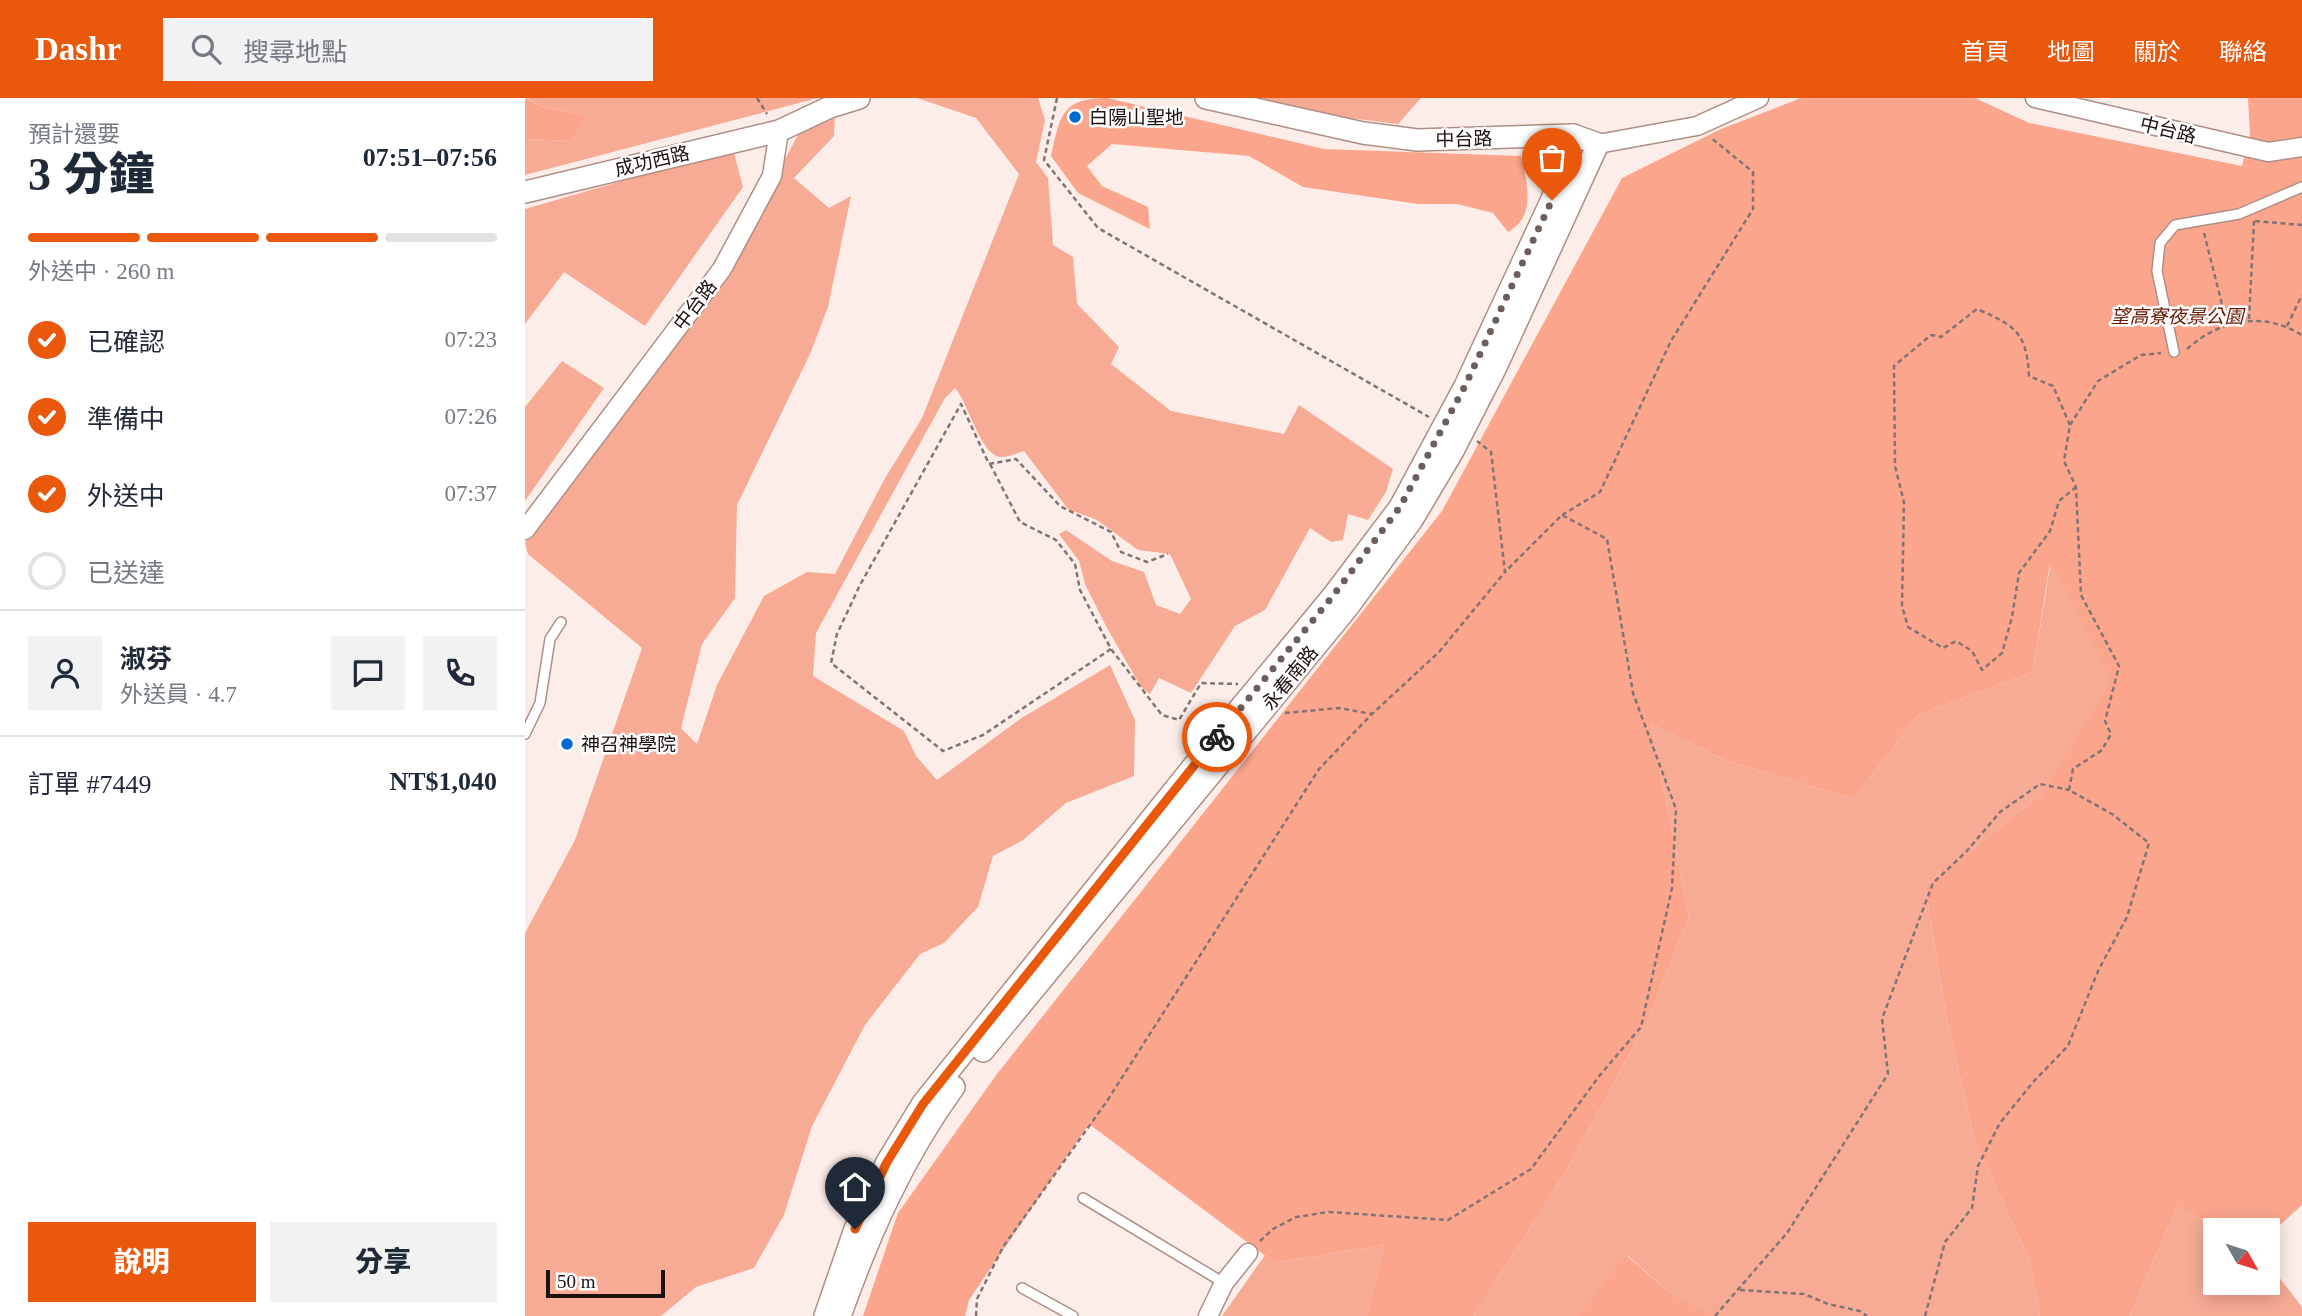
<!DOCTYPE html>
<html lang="zh-TW">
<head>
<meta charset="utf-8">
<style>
	:root { --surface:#fff; --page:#f2f2f3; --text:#1f2937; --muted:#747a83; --line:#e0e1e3; --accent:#ea580c }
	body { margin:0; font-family:"Times New Roman","Noto Sans TC",serif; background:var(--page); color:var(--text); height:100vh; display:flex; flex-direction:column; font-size:26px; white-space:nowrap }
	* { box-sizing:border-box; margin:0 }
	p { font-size:23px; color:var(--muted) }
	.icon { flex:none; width:38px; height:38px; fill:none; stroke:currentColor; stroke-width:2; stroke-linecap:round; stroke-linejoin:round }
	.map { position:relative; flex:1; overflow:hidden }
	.details { display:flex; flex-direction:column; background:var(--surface); width:525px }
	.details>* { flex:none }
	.needle { width:46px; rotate:129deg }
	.fabs { position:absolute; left:1678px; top:1120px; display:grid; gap:14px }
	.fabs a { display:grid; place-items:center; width:77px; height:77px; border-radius:0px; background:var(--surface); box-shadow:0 4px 18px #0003; font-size:35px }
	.scale { position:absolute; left:21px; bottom:18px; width:119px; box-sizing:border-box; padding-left:7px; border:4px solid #1d110e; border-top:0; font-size:19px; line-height:24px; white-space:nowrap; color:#1d110e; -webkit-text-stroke:5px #fefefe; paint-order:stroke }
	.pin { position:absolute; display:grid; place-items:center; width:60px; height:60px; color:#fff; margin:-72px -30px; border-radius:50% 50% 50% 0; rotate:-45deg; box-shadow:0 0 7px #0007 }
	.pin .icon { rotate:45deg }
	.courier { position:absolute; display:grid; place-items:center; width:70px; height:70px; margin:-35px; border:5px solid #ea580c; border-radius:50%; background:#fff; color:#222; box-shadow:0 2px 9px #0007 }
	.headline em { font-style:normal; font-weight:800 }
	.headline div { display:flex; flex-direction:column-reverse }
	.headline { display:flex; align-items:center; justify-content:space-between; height:119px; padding:0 28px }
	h1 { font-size:46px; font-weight:800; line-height:52px }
	.bar { display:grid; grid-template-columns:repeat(4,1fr); gap:10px 7px; align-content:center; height:84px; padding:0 28px }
	.bar i { height:9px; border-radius:5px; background:var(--line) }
	.bar .selected { background:var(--accent) }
	.bar p { grid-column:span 4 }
	.line { display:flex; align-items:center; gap:18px; padding:0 28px; border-top:2px solid var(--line) }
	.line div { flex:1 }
	.round { display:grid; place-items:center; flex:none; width:74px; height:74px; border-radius:0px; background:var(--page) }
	ol { padding:0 28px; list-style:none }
	li { display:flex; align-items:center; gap:21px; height:77px }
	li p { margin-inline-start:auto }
	li .icon { padding:7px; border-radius:50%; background:var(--accent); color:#fff; stroke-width:4 }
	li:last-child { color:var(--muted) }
	li i { width:38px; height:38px; border:4px solid var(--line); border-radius:50% }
	.primary-button { display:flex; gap:14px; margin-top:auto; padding:14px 28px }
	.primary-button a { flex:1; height:80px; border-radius:0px; background:var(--accent); color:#fff; font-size:28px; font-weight:800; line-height:80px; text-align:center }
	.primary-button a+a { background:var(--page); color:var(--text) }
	header { display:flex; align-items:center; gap:42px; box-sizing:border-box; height:98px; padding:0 35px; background:var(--accent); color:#fff }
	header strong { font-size:33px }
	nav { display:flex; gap:38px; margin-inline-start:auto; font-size:24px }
	.search { width:490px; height:63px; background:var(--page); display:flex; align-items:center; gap:18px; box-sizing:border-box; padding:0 24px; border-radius:0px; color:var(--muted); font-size:26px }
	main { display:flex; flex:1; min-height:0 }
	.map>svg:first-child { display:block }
	.green { fill:#fba58d }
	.forest { fill:#f7ab95 }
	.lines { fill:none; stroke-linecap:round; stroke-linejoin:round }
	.service-casing { stroke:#af8e85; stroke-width:12 }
	.minor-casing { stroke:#af8e85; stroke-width:21 }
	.tertiary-casing { stroke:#af8e85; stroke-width:24 }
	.path { stroke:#827471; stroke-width:2.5; stroke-dasharray:5 3.5; stroke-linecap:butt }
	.service { stroke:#fff; stroke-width:9 }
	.minor { stroke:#fff; stroke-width:18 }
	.tertiary { stroke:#fff; stroke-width:21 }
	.tertiary-bridge-casing { stroke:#af8e85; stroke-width:24; stroke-linecap:butt }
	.tertiary-bridge { stroke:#fff; stroke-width:21 }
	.done { stroke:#6b5e5b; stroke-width:7; stroke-dasharray:0 12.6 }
	.route { stroke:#ea580c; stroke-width:9 }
	.poi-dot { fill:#006bd3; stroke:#fefefe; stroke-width:2.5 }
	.labels { text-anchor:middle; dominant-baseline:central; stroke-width:5; stroke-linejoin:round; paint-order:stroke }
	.poi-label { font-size:19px; fill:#1d110e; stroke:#fefefe; text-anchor:start }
	.street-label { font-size:19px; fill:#1d110e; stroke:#fefefe }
	.park-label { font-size:19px; font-style:italic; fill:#681600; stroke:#fefefe }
</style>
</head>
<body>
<header>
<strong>Dashr</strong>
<div class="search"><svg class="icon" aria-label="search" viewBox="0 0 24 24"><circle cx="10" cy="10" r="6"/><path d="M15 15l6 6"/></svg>搜尋地點</div>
<nav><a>首頁</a><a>地圖</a><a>關於</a><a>聯絡</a></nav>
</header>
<main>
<section class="details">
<div class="headline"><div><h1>3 分鐘</h1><p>預計還要</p></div><em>07:51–07:56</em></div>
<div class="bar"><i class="selected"></i><i class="selected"></i><i class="selected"></i><i></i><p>外送中 · 260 m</p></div>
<ol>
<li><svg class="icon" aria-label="check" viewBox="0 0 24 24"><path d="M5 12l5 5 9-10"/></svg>已確認<p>07:23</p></li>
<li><svg class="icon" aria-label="check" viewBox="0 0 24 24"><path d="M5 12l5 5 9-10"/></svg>準備中<p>07:26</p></li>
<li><svg class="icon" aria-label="check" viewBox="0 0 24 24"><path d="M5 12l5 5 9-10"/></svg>外送中<p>07:37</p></li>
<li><i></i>已送達</li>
</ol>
<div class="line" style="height:126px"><a class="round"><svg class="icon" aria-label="person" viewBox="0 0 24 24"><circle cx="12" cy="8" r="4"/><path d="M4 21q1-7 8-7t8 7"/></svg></a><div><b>淑芬</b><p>外送員 · 4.7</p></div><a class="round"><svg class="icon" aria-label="chat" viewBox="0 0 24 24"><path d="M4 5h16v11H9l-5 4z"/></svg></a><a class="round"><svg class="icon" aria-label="phone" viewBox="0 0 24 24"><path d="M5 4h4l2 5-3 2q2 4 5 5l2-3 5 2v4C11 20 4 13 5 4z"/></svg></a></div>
<div class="line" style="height:91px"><div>訂單 #7449</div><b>NT$1,040</b></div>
<div class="primary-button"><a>說明</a><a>分享</a></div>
</section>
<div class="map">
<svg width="1777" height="1218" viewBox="0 0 1777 1218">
	<rect width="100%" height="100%" fill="#fcede9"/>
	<!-- green -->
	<g class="green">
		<path d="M0,0L15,8L63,18L46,43L0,41Z"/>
		<path d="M582,0L799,51L996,58C1002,85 1012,118 983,134L968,115L932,106H893L778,89L724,58L587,46L562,68L577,88L623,109L625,131L553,95L526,58C535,19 536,0 582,0Z"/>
		<path d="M1276,0H1450L1504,25L1717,68L1725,37L1723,0H1777V1107L1743,1138V1132H1698L1652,1109L1605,1218H1515L1504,1161L1450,1044L1421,918L1400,788L1518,695L1525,464L1508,574L1393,617L1329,701L1199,662L1126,626L1164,819L1123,922L1042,1072L949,1218H841L859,1147L750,1165L564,1026L444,1202L440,1218H338L373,1115L472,976L917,413L1097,80L1196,31Z"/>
		<path d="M1101,1157L1144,1194L1192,1218H1052Z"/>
	</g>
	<!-- forest -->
	<g class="forest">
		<path d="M1,0H293L0,77V41L46,43L63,18L15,8Z"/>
		<path d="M392,0H513L520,22L511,64L523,80L528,147L548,159L552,206L594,249L586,266L646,313L759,336L774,307L868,371L861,394L843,422L823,416L818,442L806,444L785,430L740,512L710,528L666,595L634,580L625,596L616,589L582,530L560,486L554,463L534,436L541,432L587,463L619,474L631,507L655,516L666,501L645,456L613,452L572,422L543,411L499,353C492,355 483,359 476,359C456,359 443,304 430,290L420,300L291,535L288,578L379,633L391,658L412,682L495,621L585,567L610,622L609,678L541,705L498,742L468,758L453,809L419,845L395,856L340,927L287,1028L259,1117L229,1170L171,1189L136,1218H0V835L50,742L117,550L3,456L0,445L26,403L202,171L275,33L310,18L309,38L269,80L304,110L326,98L303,209L285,256L212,407L210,500L177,546L156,630L172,646L192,587L239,498L282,474L310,476L359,382L397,320L494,76L451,20Z"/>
		<path d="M738,0H896L873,26L759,12Z"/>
		<path d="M208,51L218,89L120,228L39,174L0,226V111Z"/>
		<path d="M37,263L79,290L0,403V309Z"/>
		<path d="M1526,462L1587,582L1518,695L1400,788L1421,918L1450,1044L1504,1161L1515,1218H1192L1144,1194L1102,1157L1052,1218H949L1042,1072L1123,922L1164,819L1126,626L1199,662L1329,701L1393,617L1508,574Z"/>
		<path d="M1652,1109L1698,1132H1690V1185H1743V1165L1777,1209V1218H1605Z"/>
		<path d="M859,1147L841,1218H697L740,1157L750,1165Z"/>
	</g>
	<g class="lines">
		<defs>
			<g id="service">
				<path d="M1649,254L1632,173L1635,145L1650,127L1714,116L1777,89"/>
				<path d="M0,636L15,605L25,541L36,524"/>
				<path d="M558,1100L699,1185"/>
				<path d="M497,1190L548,1218"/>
			</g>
			<g id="minor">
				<path d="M1510,0L1743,54L1777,49"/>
				<path d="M1073,46L1172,28L1234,0"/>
				<path d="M0,432L197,171L247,78L254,33"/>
				<path d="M683,1218L699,1185L723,1155"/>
			</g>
			<g id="tertiary">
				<path d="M681,0L838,35L892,42L1048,37L1073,46L971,269L928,353L887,422L823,509"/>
				<path d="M0,94L254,33L305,9L334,0"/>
				<path d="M807,499L875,409L940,288L1027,101L1048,37"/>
				<path d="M458,953L732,620"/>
				<path d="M300,1218L330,1131L362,1064L398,1005L716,609"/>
				<path d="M315,1218C344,1137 378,1059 429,989"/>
			</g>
		</defs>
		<!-- service casing -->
		<use href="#service" class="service-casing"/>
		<!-- minor casing -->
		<use href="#minor" class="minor-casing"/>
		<!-- tertiary casing -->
		<use href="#tertiary" class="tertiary-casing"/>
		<!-- path -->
		<g class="path">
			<path d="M232,0L242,16"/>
			<path d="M532,0L519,62L573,130L904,319"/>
			<path d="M1730,123L1777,127"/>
			<path d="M1679,135L1702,226"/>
			<path d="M1724,221L1729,123"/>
			<path d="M1762,228L1777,197"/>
			<path d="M1662,251C1696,221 1737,213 1777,237"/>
			<path d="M1545,327L1528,288L1504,278C1502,234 1489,227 1452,211L1416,239L1406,237L1369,268L1370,368L1379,404L1377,508L1383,529L1418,550L1431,543L1447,553L1457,572L1477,555L1487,519L1494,475L1525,433L1534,403L1551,389"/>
			<path d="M465,366L495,424L531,442L550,466L555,492L586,551L637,617L654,622L676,585L713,586"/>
			<path d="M1037,417L1075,394L1146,243L1228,111V74L1185,39"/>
			<path d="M586,551L458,637L418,653L306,565L312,536L335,487L436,306L464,366L491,361L535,408L586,434L596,454L622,464L643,456"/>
			<path d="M760,615L814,610L847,616"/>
			<path d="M735,1143L748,1131L771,1119L804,1114L923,1122L1006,1071L1075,977L1116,929L1147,790L1151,711L1108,595L1082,441L1037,417L980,474"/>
			<path d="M1215,1192L1279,1196L1303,1206L1335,1213L1342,1218"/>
			<path d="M451,1218L452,1201L478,1149L582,1003L794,671L847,616L914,554L980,474L966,354L952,343"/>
			<path d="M1190,1218L1262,1135L1363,976L1357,921L1408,785L1441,754L1475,714L1515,686L1544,692"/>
			<path d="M1400,1218L1420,1144L1447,1110L1453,1068L1475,1025L1509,983L1543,948L1573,873L1602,819L1624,745L1587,716L1544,692L1548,671L1577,652L1586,636L1580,623L1594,568L1556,497L1551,389L1539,363L1545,327L1573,283L1616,257L1636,255"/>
		</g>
		<!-- service -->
		<use href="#service" class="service"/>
		<!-- minor -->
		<use href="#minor" class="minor"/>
		<!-- tertiary -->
		<use href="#tertiary" class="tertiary"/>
		<defs>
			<g id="tertiary-bridge">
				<path d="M716,609L807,499"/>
				<path d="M732,620L823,509"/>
			</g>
		</defs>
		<!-- tertiary-bridge casing -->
		<use href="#tertiary-bridge" class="tertiary-bridge-casing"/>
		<!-- tertiary-bridge -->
		<use href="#tertiary-bridge" class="tertiary-bridge"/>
	</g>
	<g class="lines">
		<!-- done -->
		<path class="done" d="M692,639L807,499L875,409L940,288L1027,102"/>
		<!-- route -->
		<path class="route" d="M330,1131L362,1064L398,1006L692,639"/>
	</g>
	<!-- markers -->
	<g class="poi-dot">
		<circle cx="550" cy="19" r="7"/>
		<circle cx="42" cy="646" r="7"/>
	</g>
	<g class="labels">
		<!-- poi labels -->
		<g class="poi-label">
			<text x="564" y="19">白陽山聖地</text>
			<text x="56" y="646">神召神學院</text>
		</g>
		<!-- street labels -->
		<g class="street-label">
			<text transform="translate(1643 32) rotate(14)">中台路</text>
			<text transform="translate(939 41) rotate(-1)">中台路</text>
			<text transform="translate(127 63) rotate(-13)">成功西路</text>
			<text transform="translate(170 207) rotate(-53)">中台路</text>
			<text transform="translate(765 580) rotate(-51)">永春南路</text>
		</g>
		<!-- park labels -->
		<g class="park-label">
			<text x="1652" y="218">望高寮夜景公園</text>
		</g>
	</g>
</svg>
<div class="fabs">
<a><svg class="needle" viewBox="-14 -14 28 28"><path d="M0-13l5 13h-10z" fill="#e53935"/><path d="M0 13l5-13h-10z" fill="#747a83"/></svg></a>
</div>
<div class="scale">50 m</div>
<div class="pin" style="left:1027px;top:102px;background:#ea580c"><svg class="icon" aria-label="bag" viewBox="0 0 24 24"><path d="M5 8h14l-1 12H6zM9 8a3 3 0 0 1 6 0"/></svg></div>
<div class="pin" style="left:330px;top:1131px;background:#1f2937"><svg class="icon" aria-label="home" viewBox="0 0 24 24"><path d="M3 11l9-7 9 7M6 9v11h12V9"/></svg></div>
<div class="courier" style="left:692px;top:639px"><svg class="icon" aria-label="bike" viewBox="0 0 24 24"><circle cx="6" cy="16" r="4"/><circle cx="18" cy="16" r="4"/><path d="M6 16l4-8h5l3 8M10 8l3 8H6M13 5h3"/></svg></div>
</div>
</main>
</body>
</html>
